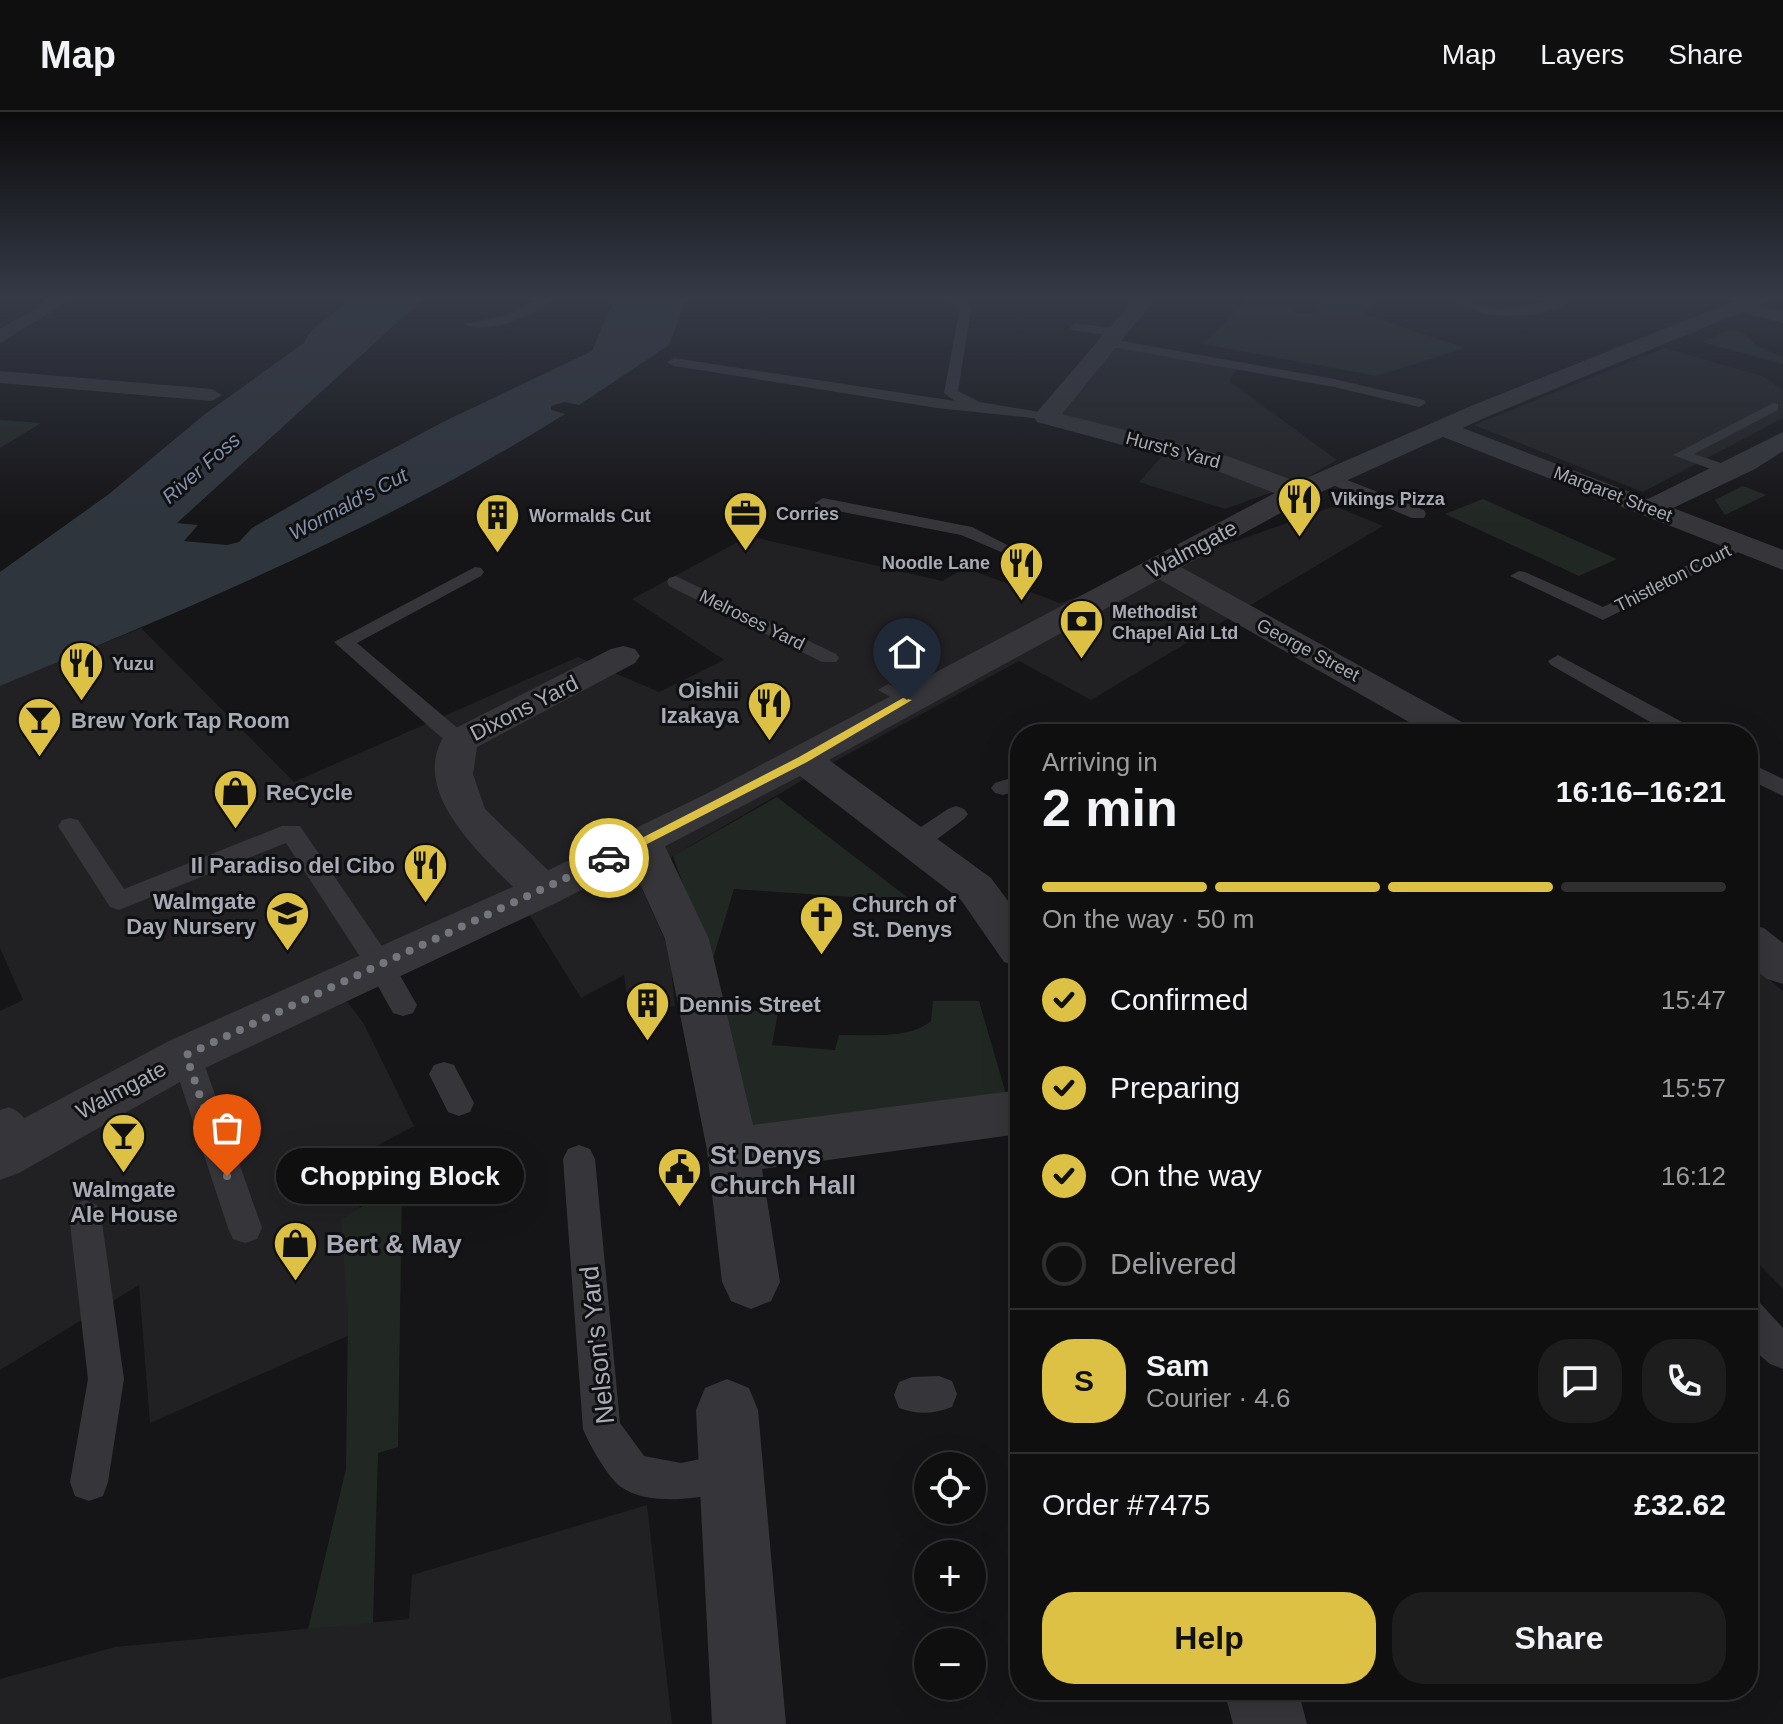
<!DOCTYPE html>
<html lang="en">
<head>
<meta charset="utf-8">
<style>
	:root { --surface:#100f10; --page:#1e1d1e; --text:#f1f3f6; --muted:#9c9c9f; --line:#302f30; --accent:#ddc145 }
	body { margin:0; font-family:Arial,sans-serif; background:var(--page); color:var(--text); height:100vh; display:flex; flex-direction:column; font-size:30px; white-space:nowrap }
	* { box-sizing:border-box; margin:0 }
	p { font-size:26px; color:var(--muted) }
	.icon { flex:none; width:44px; height:44px; fill:none; stroke:currentColor; stroke-width:2; stroke-linecap:round; stroke-linejoin:round }
	.map { position:relative; flex:1; overflow:hidden }
	.panel { position:absolute; left:1010px; top:612px; width:748px; height:976px; display:flex; flex-direction:column; background:var(--surface); border-radius:32px; box-shadow:0 8px 32px #0002,0 0 0 2px var(--line) }
	.panel>* { flex:none }
	.buttons { position:absolute; left:914px; top:1340px; display:grid; gap:16px }
	.buttons a { display:grid; place-items:center; width:72px; height:72px; border-radius:50%; background:var(--surface); box-shadow:0 8px 32px #0002,0 0 0 2px var(--line); font-size:40px }
	.pin { position:absolute; display:grid; place-items:center; width:68px; height:68px; color:#fff; margin:-82px -34px; border-radius:50% 50% 50% 0; rotate:-45deg; box-shadow:0 0 8px #0007 }
	.pin .icon { rotate:45deg }
	.courier { position:absolute; display:grid; place-items:center; width:80px; height:80px; margin:-40px; border:6px solid #ddc145; border-radius:50%; background:#fff; color:#222; box-shadow:0 2px 10px #0007 }
	.bubble { position:absolute; height:56px; border-radius:28px; background:var(--surface); box-shadow:0 8px 32px #0002,0 0 0 2px var(--line); font-size:26px; font-weight:800; line-height:56px; text-align:center }
	.overview em { font-style:normal; font-weight:800 }
	.overview div { display:flex; flex-direction:column-reverse }
	.overview { display:flex; align-items:center; justify-content:space-between; height:136px; padding:0 32px }
	h1 { font-size:52px; font-weight:800; line-height:60px }
	.bar { display:grid; grid-template-columns:repeat(4,1fr); gap:12px 8px; align-content:center; height:96px; padding:0 32px }
	.bar i { height:10px; border-radius:6px; background:var(--line) }
	.bar .active { background:var(--accent) }
	.bar p { grid-column:span 4 }
	.line { display:flex; align-items:center; gap:20px; padding:0 32px; border-top:2px solid var(--line) }
	.line div { flex:1 }
	.round { display:grid; place-items:center; flex:none; width:84px; height:84px; border-radius:32px; background:var(--page) }
	ol { padding:0 32px; list-style:none }
	li { display:flex; align-items:center; gap:24px; height:88px }
	li p { margin-inline-start:auto }
	li .icon { padding:8px; border-radius:50%; background:var(--accent); color:#111; stroke-width:4 }
	li:last-child { color:var(--muted) }
	li i { width:44px; height:44px; border:4px solid var(--line); border-radius:50% }
	.cta { display:flex; gap:16px; margin-top:auto; padding:16px 32px }
	.cta a { flex:1; height:92px; border-radius:32px; background:var(--accent); color:#111; font-size:32px; font-weight:800; line-height:92px; text-align:center }
	.cta a+a { background:var(--page); color:var(--text) }
	header { display:flex; align-items:center; gap:48px; box-sizing:border-box; height:112px; padding:0 40px; background:var(--surface); border-bottom:2px solid var(--line) }
	header strong { font-size:38px }
	nav { display:flex; gap:44px; margin-inline-start:auto; font-size:28px }
	.map>svg:first-child { display:block }
	.built { fill:#212123 }
	.green { fill:#212823 }
	.water { fill:#2f353d }
	.lines { fill:none; stroke-linecap:round; stroke-linejoin:round }
	.service { fill:#36363a; fill-rule:evenodd }
	.pedestrian { fill:#36363a; fill-rule:evenodd }
	.minor { fill:#36363a; fill-rule:evenodd }
	.tertiary { fill:#36363a; fill-rule:evenodd }
	.route { fill:#ddc145 }
	.done { stroke:#75767d; stroke-width:8; stroke-dasharray:0 14.4 }
	.labels { text-anchor:middle; dominant-baseline:central; stroke-width:6; stroke-linejoin:round; paint-order:stroke }
	.far-street-label { font-size:18px; fill:#a8aab5; stroke:#100f11 }
	.far-poi-label { font-size:18px; font-weight:bold; fill:#a8aab5; stroke:#100f11; text-anchor:start }
	.far-water-label { font-size:20px; font-style:italic; fill:#8292ac; stroke:#100f11 }
	.street-label { font-size:22px; fill:#a8aab5; stroke:#100f11 }
	.poi-label { font-size:22px; font-weight:bold; fill:#a8aab5; stroke:#100f11; text-anchor:start }
	.near-poi-label { font-size:26px; font-weight:bold; fill:#a8aab5; stroke:#100f11; text-anchor:start }
	.near-street-label { font-size:26px; fill:#a8aab5; stroke:#100f11 }
</style>
</head>
<body>
<header>
<strong>Map</strong>
<nav><a>Map</a><a>Layers</a><a>Share</a></nav>
</header>
<div class="map">
<svg width="1783" height="1612" viewBox="0 0 1783 1612">
	<rect width="100%" height="100%" fill="#151416"/>
	<!-- built -->
	<g class="built">
		<path d="M1115,235L1238,256L1229,269L1337,348L1295,372L1225,397L1139,370L1165,341L1037,307Z"/>
		<path d="M1665,236L1762,264L1783,278V306L1643,380L1474,313Z"/>
		<path d="M1335,394L1383,414L1091,588L1019,549L832,651L673,744L642,777L669,837L675,894L630,904L624,863L581,886L519,786L332,870L364,912L414,1014L360,1043L333,1045L363,1101L352,1222L150,1311L139,1173L0,1258V899L23,888L0,836V574L141,516L294,670L578,545L659,580L724,548L632,487L749,424L942,469L965,456L1060,491Z"/>
		<path d="M1748,850L1783,879V1177L1748,1141Z"/>
		<path d="M647,1393L672,1612H0V1567L115,1535L409,1507L412,1463Z"/>
	</g>
	<!-- green -->
	<g class="green">
		<path d="M1247,187H1252L1255,194L1291,195L1295,201L1320,202L1318,195H1323L1318,187H1380L1363,202L1465,236L1376,264L1204,232Z"/>
		<path d="M1731,217L1743,221L1757,234L1783,245V252L1702,230Z"/>
		<path d="M0,308L41,311L0,336Z"/>
		<path d="M1743,374L1766,383L1725,403L1715,388Z"/>
		<path d="M1483,387L1617,447L1579,464L1445,402Z"/>
		<path d="M777,685L912,789L734,777L711,853L673,744Z"/>
		<path d="M933,889H979L1006,982L753,1015L716,897L778,900L772,933L835,938L839,923C867,922 908,928 931,909Z"/>
		<path d="M402,1078L398,1335L378,1341L373,1511L308,1517L346,1357L348,1205L341,1108L366,1092Z"/>
	</g>
	<!-- water -->
	<path class="water" d="M349,187H423L177,411L198,413L184,429L227,433L239,430L252,416L351,359L443,310L592,239L614,187H686L669,233L579,293L564,290L551,294V298L565,302C387,414 194,494 0,574V460L109,382L205,302L304,231C312,212 336,204 349,187Z"/>
	<g class="lines">
		<!-- service -->
		<g class="service">
			<path d="M539,187H553C538,202 483,225 464,212L506,203Z"/>
			<path d="M936,187H959L972,192L958,279L980,290L1051,302V308L937,296L674,254L667,250L674,246L955,289L944,281L960,194Z"/>
			<path d="M1453,187C1470,187 1484,196 1501,196C1527,196 1551,187 1576,187C1550,207 1478,212 1453,187Z"/>
			<path d="M1076,211L1119,217L1125,221L1119,225L1072,218L1070,215Z"/>
			<path d="M1111,227L1334,267L1424,288L1426,291L1419,295L1334,275L1106,234L1105,231Z"/>
			<path d="M1773,291L1778,292V298L1694,342L1736,356V362H1724L1673,343Z"/>
			<path d="M1329,361L1424,398L1426,402L1424,406H1412L1323,369L1321,366Z"/>
			<path d="M823,386L972,415L1015,437L1006,442L961,423L817,395L815,391Z"/>
			<path d="M1740,427L1746,428L1749,432L1746,436L1603,508L1510,464L1519,459L1525,460L1603,495Z"/>
			<path d="M475,455L481,456L484,460L481,464L357,531L467,624L470,629L467,634H451L334,530Z"/>
			<path d="M676,464L836,542L839,546L836,550H822L669,474L667,470L669,466Z"/>
			<path d="M1558,543L1695,617L1698,622H1671L1551,553L1548,549Z"/>
			<path d="M888,572L914,584L918,588L907,594L878,578Z"/>
			<path d="M1748,650L1783,667V684L1748,667Z"/>
			<path d="M1020,663V678L1003,683L995,681L991,676L995,671Z"/>
			<path d="M956,694L964,697L968,702L964,707L924,737H906L903,731L906,725L948,697Z"/>
			<path d="M70,706L78,708L124,777L282,714H300L390,846L417,893L413,901L403,904L393,901L370,860L286,731L119,798L110,795L58,714L62,708Z"/>
			<path d="M186,931L196,935L201,943L262,1116L257,1127L245,1131L233,1127L228,1116L171,943L176,935Z"/>
			<path d="M444,950L454,953L474,991L470,1000L459,1004L448,1000L429,962L434,953Z"/>
			<path d="M9,995C25,1001 31,1017 39,1032L34,1041L23,1045L12,1041L0,1020V998Z"/>
			<path d="M579,1033L590,1037L595,1047L620,1311L644,1344L681,1351L730,1341L744,1346L749,1360L744,1374C713,1386 650,1396 621,1375C608,1366 589,1332 583,1317L563,1047L568,1037Z"/>
			<path d="M85,1088L97,1093L101,1103L124,1267L108,1370L103,1384L89,1389L75,1384L70,1370L88,1267L69,1103L73,1093Z"/>
			<path d="M1748,1186L1760,1191L1783,1216V1257L1770,1252L1748,1233Z"/>
			<path d="M939,1264L952,1269L957,1282L952,1295C934,1302 917,1303 899,1296L894,1283L899,1270L912,1265Z"/>
		</g>
		<!-- pedestrian -->
		<g class="pedestrian">
			<path d="M51,187H73L0,231V217Z"/>
			<path d="M0,259L212,277L222,283L212,289L0,271Z"/>
		</g>
		<!-- minor -->
		<g class="minor">
			<path d="M1134,187H1155L1062,302L1230,345L1308,374L1312,380L1308,386L1298,388L1288,386L1212,357L1037,310L1034,305L1037,300Z"/>
			<path d="M1740,188L1783,199V211L1733,198L1730,194Z"/>
			<path d="M1442,308L1648,387L1783,320V339L1755,357L1673,396L1783,438V458L1433,321L1429,316L1433,311Z"/>
			<path d="M1159,446L1170,449L1469,614L1474,622H1430L1148,461L1144,455L1148,449Z"/>
			<path d="M623,534L635,537L640,544L635,551L477,635L473,662L485,697L558,768L564,779L558,790L543,794L528,790C490,750 404,682 446,621L611,537Z"/>
			<path d="M642,716L657,720L663,730L709,827L753,1013L1020,978V1022L762,1057L780,1170L771,1189L751,1197L731,1189L722,1170L707,1038L665,827L621,730L627,720Z"/>
			<path d="M1748,812L1764,816L1783,831V872L1767,867L1748,852Z"/>
			<path d="M727,1267L749,1276L758,1298L786,1612H712L696,1298L705,1276Z"/>
		</g>
		<!-- tertiary -->
		<g class="tertiary">
			<path d="M1739,187H1767L1764,191L1489,304L1308,386L829,648L991,766L1020,805V855L1004,850L961,788L800,664L558,790L203,957L19,1061L0,1068V1019L169,929L528,768L702,684L1288,374L1471,294Z"/>
			<path d="M1224,1578H1298L1307,1612H1233Z"/>
		</g>
	</g>
	<!-- sky -->
	<linearGradient id="sky" x2="0" y2="1"><stop stop-color="#0c0b0c"/><stop offset="0.45" stop-color="#353a47"/><stop offset="1" stop-color="#353a47" stop-opacity="0"/></linearGradient>
	<rect width="1783" height="413" fill="url(#sky)"/>
	<!-- route -->
	<path class="route" d="M903,586L912,588L807,650L614,749L603,746L799,645Z"/>
	<g class="lines">
		<!-- done -->
		<path class="done" d="M227,1064L186,943L609,746"/>
	</g>
	<!-- icons -->
	<defs>
		<symbol id="restaurant-pin" viewBox="-11 -11 22 30"><path d="M0 17L-7.5 6A9.5 9.5 0 1 1 7.5 6Z" fill="#ddc145" stroke="#100f11"/><path d="M-5-6h1v4h1v-4h1v4h1v-4h1v5L-1.5 .5V6h-2V.5L-5-1ZM5-6V6H3V1.5H1.5Q1.5-4 5-6Z" fill="#111"/></symbol>
		<symbol id="office-pin" viewBox="-11 -11 22 30"><path d="M0 17L-7.5 6A9.5 9.5 0 1 1 7.5 6Z" fill="#ddc145" stroke="#100f11"/><path d="M-6-3h4V-5.5h4V-3h4V5H-6ZM-1-4.5V-3h2v-1.5ZM-6 0V1H6V0Z" fill="#111"/></symbol>
		<symbol id="building-pin" viewBox="-11 -11 22 30"><path d="M0 17L-7.5 6A9.5 9.5 0 1 1 7.5 6Z" fill="#ddc145" stroke="#100f11"/><path d="M-4-6H4V6H1V3H-1V6H-4ZM-2.5-4.3h1.7v1.8h-1.7ZM.8-4.3h1.7v1.8H.8ZM-2.5-1h1.7V.8h-1.7ZM.8-1h1.7V.8H.8Z" fill="#111"/></symbol>
		<symbol id="bank-pin" viewBox="-11 -11 22 30"><path d="M0 17L-7.5 6A9.5 9.5 0 1 1 7.5 6Z" fill="#ddc145" stroke="#100f11"/><path d="M-6-4H6V4H-6ZM0-2.3a2.3 2.3 0 1 0 0 4.6a2.3 2.3 0 1 0 0-4.6Z" fill="#111"/></symbol>
		<symbol id="bar-pin" viewBox="-11 -11 22 30"><path d="M0 17L-7.5 6A9.5 9.5 0 1 1 7.5 6Z" fill="#ddc145" stroke="#100f11"/><path d="M-6-5H6L.8 .8V4.5H3.5V6h-7V4.5H-.8V.8Z" fill="#111"/></symbol>
		<symbol id="shop-pin" viewBox="-11 -11 22 30"><path d="M0 17L-7.5 6A9.5 9.5 0 1 1 7.5 6Z" fill="#ddc145" stroke="#100f11"/><path d="M-5-2.5h2.3a2.7 3.5 0 0 1 5.4 0H5L5.5 6h-11ZM-1.5-2.5h3a1.5 2.3 0 0 0-3 0Z" fill="#111"/></symbol>
		<symbol id="school-pin" viewBox="-11 -11 22 30"><path d="M0 17L-7.5 6A9.5 9.5 0 1 1 7.5 6Z" fill="#ddc145" stroke="#100f11"/><path d="M0-5L7-2L0 1L-7-2ZM-4 1L0 2.5L4 1V4Q0 6-4 4Z" fill="#111"/></symbol>
		<symbol id="church-pin" viewBox="-11 -11 22 30"><path d="M0 17L-7.5 6A9.5 9.5 0 1 1 7.5 6Z" fill="#ddc145" stroke="#100f11"/><path d="M-1.2-6h2.4v3.5h3.3v2.4h-3.3V6h-2.4V-.1h-3.3v-2.4h3.3Z" fill="#111"/></symbol>
		<symbol id="civic-pin" viewBox="-11 -11 22 30"><path d="M0 17L-7.5 6A9.5 9.5 0 1 1 7.5 6Z" fill="#ddc145" stroke="#100f11"/><path d="M-.6-6.5H3V-4.5H.6V-3L4-1V1h2V6H-6V1h2V-1L-.6-3ZM-1.2 2.5V6h2.4V2.5Z" fill="#111"/></symbol>
	</defs>
	<g fill-rule="evenodd">
		<use href="#restaurant-pin" x="1274" y="362" width="51" height="69"/>
		<use href="#office-pin" x="720" y="376" width="51" height="69"/>
		<use href="#building-pin" x="472" y="378" width="51" height="69"/>
		<use href="#restaurant-pin" x="996" y="426" width="51" height="69"/>
		<use href="#bank-pin" x="1056" y="484" width="51" height="69"/>
		<use href="#restaurant-pin" x="56" y="526" width="51" height="69"/>
		<use href="#restaurant-pin" x="744" y="566" width="51" height="69"/>
		<use href="#bar-pin" x="14" y="582" width="51" height="69"/>
		<use href="#shop-pin" x="210" y="654" width="51" height="69"/>
		<use href="#restaurant-pin" x="400" y="728" width="51" height="69"/>
		<use href="#school-pin" x="262" y="776" width="51" height="69"/>
		<use href="#church-pin" x="796" y="780" width="51" height="69"/>
		<use href="#building-pin" x="622" y="866" width="51" height="69"/>
		<use href="#bar-pin" x="98" y="998" width="51" height="69"/>
		<use href="#civic-pin" x="654" y="1032" width="51" height="69"/>
		<use href="#shop-pin" x="270" y="1106" width="51" height="69"/>
	</g>
	<g class="labels">
		<!-- far-street labels -->
		<g class="far-street-label">
			<text transform="translate(1173 338) rotate(15)">Hurst's Yard</text>
			<text transform="translate(1613 382) rotate(21)">Margaret Street</text>
			<text transform="translate(1673 466) rotate(-27)">Thistleton Court</text>
			<text transform="translate(752 508) rotate(26)">Melroses Yard</text>
			<text transform="translate(1308 538) rotate(28)">George Street</text>
		</g>
		<!-- far-poi labels -->
		<g class="far-poi-label">
			<text x="1331" y="387">Vikings Pizza</text>
			<text x="776" y="402">Corries</text>
			<text x="529" y="404">Wormalds Cut</text>
			<text x="990" y="451" text-anchor="end">Noodle Lane</text>
			<text x="1112" y="500">Methodist<tspan x="1112" dy="21">Chapel Aid Ltd</tspan></text>
			<text x="112" y="552">Yuzu</text>
		</g>
		<!-- far-water labels -->
		<g class="far-water-label">
			<text transform="translate(201 356) rotate(-41)">River Foss</text>
			<text transform="translate(348 392) rotate(-28)">Wormald's Cut</text>
		</g>
		<!-- street labels -->
		<g class="street-label">
			<text transform="translate(1192 437) rotate(-28)">Walmgate</text>
			<text transform="translate(524 596) rotate(-27)">Dixons Yard</text>
			<text transform="translate(121 978) rotate(-28)">Walmgate</text>
		</g>
		<!-- poi labels -->
		<g class="poi-label">
			<text x="739" y="578" text-anchor="end">Oishii<tspan x="739" dy="25">Izakaya</tspan></text>
			<text x="71" y="608">Brew York Tap Room</text>
			<text x="266" y="680">ReCycle</text>
			<text x="395" y="753" text-anchor="end">Il Paradiso del Cibo</text>
			<text x="256" y="789" text-anchor="end">Walmgate<tspan x="256" dy="25">Day Nursery</tspan></text>
			<text x="852" y="792">Church of<tspan x="852" dy="25">St. Denys</tspan></text>
			<text x="679" y="892">Dennis Street</text>
			<text x="124" y="1077" text-anchor="middle">Walmgate<tspan x="124" dy="25">Ale House</tspan></text>
		</g>
		<!-- near-poi labels -->
		<g class="near-poi-label">
			<text x="710" y="1043">St Denys<tspan x="710" dy="30">Church Hall</tspan></text>
			<text x="326" y="1132">Bert &amp; May</text>
		</g>
		<!-- near-street labels -->
		<g class="near-street-label">
			<text transform="translate(597 1233) rotate(-96)">Nelson's Yard</text>
		</g>
	</g>
</svg>
<div class="buttons">
<a><svg class="icon" aria-label="locate" viewBox="0 0 24 24"><circle cx="12" cy="12" r="6"/><path d="M12 2v4M12 18v4M2 12h4M18 12h4"/></svg></a>
<a>+</a>
<a>−</a>
</div>
<div class="pin" style="left:227px;top:1064px;background:#ea580c"><svg class="icon" aria-label="bag" viewBox="0 0 24 24"><path d="M5 8h14l-1 12H6zM9 8a3 3 0 0 1 6 0"/></svg></div>
<div class="pin" style="left:907px;top:588px;background:#1f2937"><svg class="icon" aria-label="home" viewBox="0 0 24 24"><path d="M3 11l9-7 9 7M6 9v11h12V9"/></svg></div>
<div class="courier" style="left:609px;top:746px"><svg class="icon" aria-label="car" viewBox="0 0 24 24"><path d="M5 17H2v-5l4-1 3-4h7l3 4 3 1v5h-3M9 17h6M6 11h13"/><circle cx="7" cy="17" r="2"/><circle cx="17" cy="17" r="2"/></svg></div>
<div class="bubble" style="left:276px;top:1036px;width:248px">Chopping Block</div>
<section class="panel">
<div class="overview"><div><h1>2 min</h1><p>Arriving in</p></div><em>16:16–16:21</em></div>
<div class="bar"><i class="active"></i><i class="active"></i><i class="active"></i><i></i><p>On the way · 50 m</p></div>
<ol>
<li><svg class="icon" aria-label="check" viewBox="0 0 24 24"><path d="M5 12l5 5 9-10"/></svg>Confirmed<p>15:47</p></li>
<li><svg class="icon" aria-label="check" viewBox="0 0 24 24"><path d="M5 12l5 5 9-10"/></svg>Preparing<p>15:57</p></li>
<li><svg class="icon" aria-label="check" viewBox="0 0 24 24"><path d="M5 12l5 5 9-10"/></svg>On the way<p>16:12</p></li>
<li><i></i>Delivered</li>
</ol>
<div class="line" style="height:144px"><b class="round" style="background:var(--accent);color:#111">S</b><div><b>Sam</b><p>Courier · 4.6</p></div><a class="round"><svg class="icon" aria-label="chat" viewBox="0 0 24 24"><path d="M4 5h16v11H9l-5 4z"/></svg></a><a class="round"><svg class="icon" aria-label="phone" viewBox="0 0 24 24"><path d="M5 4h4l2 5-3 2q2 4 5 5l2-3 5 2v4C11 20 4 13 5 4z"/></svg></a></div>
<div class="line" style="height:104px"><div>Order #7475</div><b>£32.62</b></div>
<div class="cta"><a>Help</a><a>Share</a></div>
</section>
</div>
</body>
</html>
